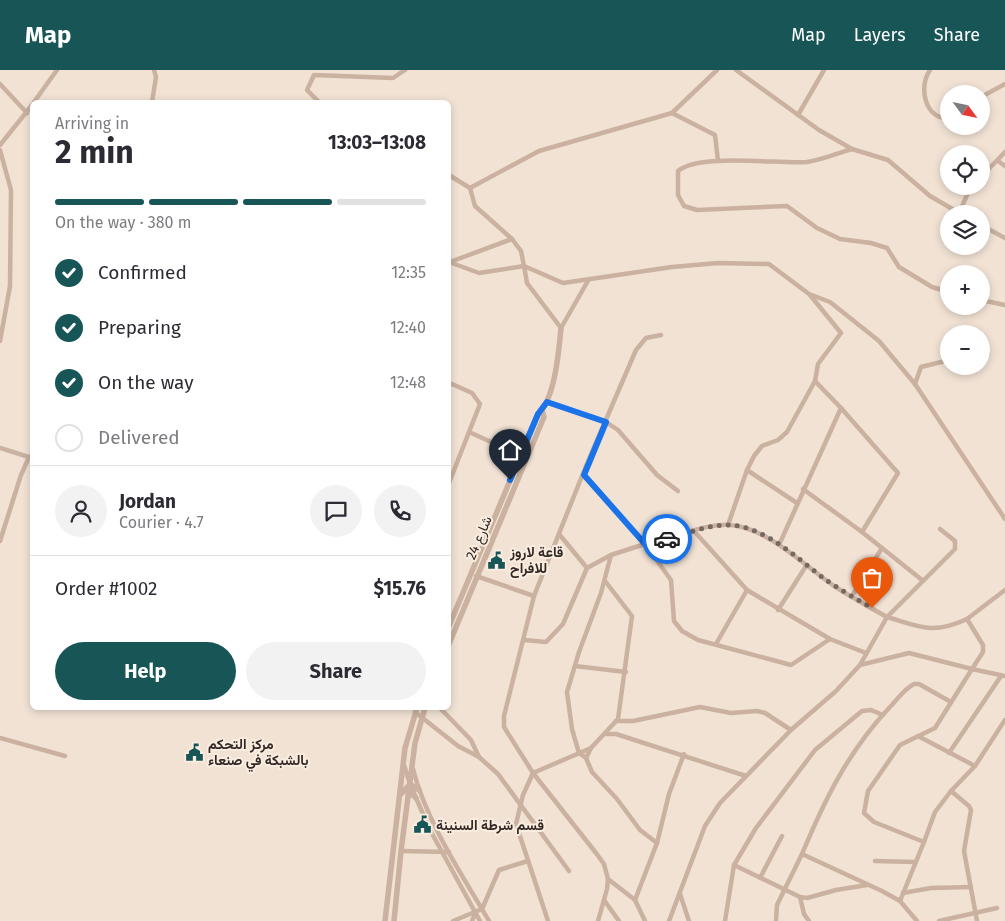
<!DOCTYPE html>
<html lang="en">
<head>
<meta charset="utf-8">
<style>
	:root { --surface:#fff; --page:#f2f2f3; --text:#2b2b33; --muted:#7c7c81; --line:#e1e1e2; --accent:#185556 }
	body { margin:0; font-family:"Fira Sans",Vazirmatn,sans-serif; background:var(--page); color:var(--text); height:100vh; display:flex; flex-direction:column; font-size:19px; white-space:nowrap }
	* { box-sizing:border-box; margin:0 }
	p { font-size:16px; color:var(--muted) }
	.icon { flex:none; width:28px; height:28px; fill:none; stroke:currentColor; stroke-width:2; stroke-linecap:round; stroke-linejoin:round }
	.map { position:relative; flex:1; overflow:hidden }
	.sheet { position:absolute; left:30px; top:30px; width:421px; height:610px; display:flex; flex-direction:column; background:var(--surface); border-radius:8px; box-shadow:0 2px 8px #0003 }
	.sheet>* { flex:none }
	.needle { width:32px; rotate:123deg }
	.buttons { position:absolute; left:940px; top:15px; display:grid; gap:10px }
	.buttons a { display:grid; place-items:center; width:50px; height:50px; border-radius:50%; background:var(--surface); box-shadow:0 2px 8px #0003; font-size:25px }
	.pin { position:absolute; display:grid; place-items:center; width:42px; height:42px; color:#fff; margin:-51px -21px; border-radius:50% 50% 50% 0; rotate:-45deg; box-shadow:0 0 5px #0007 }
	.pin .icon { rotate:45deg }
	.courier { position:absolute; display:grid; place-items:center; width:50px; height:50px; margin:-25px; border:4px solid #1a73e8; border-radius:50%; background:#fff; color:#222; box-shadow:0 1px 6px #0007 }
	.summary em { font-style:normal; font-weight:700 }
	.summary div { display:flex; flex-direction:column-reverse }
	.summary { display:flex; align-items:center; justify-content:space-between; height:85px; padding:0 25px }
	h1 { font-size:32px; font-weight:700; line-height:38px }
	.bar { display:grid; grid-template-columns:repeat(4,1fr); gap:8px 5px; align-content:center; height:60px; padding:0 25px }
	.bar i { height:6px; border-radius:4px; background:var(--line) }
	.bar .selected { background:var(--accent) }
	.bar p { grid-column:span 4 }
	.line { display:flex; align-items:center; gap:12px; padding:0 25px; border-top:1px solid var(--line) }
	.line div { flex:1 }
	.round { display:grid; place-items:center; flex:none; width:52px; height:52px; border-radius:26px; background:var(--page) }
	ol { padding:0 25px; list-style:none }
	li { display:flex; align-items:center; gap:15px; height:55px }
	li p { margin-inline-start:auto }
	li .icon { padding:5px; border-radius:50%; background:var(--accent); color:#fff; stroke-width:4 }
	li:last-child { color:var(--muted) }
	li i { width:28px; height:28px; border:2px solid var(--line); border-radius:50% }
	.action { display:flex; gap:10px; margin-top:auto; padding:10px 25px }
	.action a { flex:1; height:58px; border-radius:30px; background:var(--accent); color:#fff; font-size:20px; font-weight:700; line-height:58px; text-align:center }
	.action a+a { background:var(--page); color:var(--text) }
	header { display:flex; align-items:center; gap:30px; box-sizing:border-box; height:70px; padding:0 25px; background:var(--accent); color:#fff }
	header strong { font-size:24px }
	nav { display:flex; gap:28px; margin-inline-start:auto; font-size:18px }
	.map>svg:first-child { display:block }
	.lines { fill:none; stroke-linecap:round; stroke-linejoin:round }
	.minor { stroke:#cab1a0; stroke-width:4.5 }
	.tertiary { stroke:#cab1a0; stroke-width:5.5 }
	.done { stroke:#766962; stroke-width:5; stroke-dasharray:0 9 }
	.route { stroke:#1a73e8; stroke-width:6 }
	.labels { text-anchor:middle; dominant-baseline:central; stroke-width:4; stroke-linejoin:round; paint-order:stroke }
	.street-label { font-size:14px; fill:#332824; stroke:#f9ede0 }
	.poi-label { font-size:14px; font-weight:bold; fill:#332824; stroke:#f9ede0; text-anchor:start }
</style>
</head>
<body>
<header>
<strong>Map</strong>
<nav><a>Map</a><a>Layers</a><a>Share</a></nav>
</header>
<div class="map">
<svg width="1005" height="851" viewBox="0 0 1005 851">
	<rect width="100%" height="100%" fill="#f1e2d4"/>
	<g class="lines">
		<!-- minor -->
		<g class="minor">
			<path d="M736,0L819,60L852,79L888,90L930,126L961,144"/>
			<path d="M930,0C918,17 925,50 949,48"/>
			<path d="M0,14L27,43"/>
			<path d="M981,27L1005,14"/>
			<path d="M34,32L57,0"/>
			<path d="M152,32L156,7L154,0"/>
			<path d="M319,32L307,20L314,5L393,8L405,0"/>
			<path d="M672,43L715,65L718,91"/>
			<path d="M798,45L824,0"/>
			<path d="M0,75L32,35"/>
			<path d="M852,79C838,83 822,90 807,92C777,94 698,83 678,101V125L684,136L697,140L787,136L817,158L840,169L871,173L887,178L899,197L932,217L949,222"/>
			<path d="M0,80L11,120L10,216L0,271"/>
			<path d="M998,91L1005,96"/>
			<path d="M449,105L470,118L475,136L512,169L450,192"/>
			<path d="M981,107L1005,82"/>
			<path d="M470,118L539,81L672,43L717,0"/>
			<path d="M959,143L971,116"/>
			<path d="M981,155L1005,168"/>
			<path d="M512,169L521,181L524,196L563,213L672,197L718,193L769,194L809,224L830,232L879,271L915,314L921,297L949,290"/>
			<path d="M449,192L479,203L524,196L527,213L561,258L589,209"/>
			<path d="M981,230L1005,235"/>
			<path d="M981,285L988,284"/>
			<path d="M815,311L841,338"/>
			<path d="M915,314L1005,449"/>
			<path d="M449,315L452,314L472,323L480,334L449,413"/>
			<path d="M547,332L606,352L618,360L657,405L678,421"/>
			<path d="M469,362L520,385"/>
			<path d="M0,378L32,388"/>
			<path d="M747,400L797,433"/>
			<path d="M584,405L645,474C673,470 702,453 730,455C766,457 805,496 834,516C851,527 869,537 887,547L860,595L836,621L791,660L720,733L705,756L669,851"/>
			<path d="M728,455L747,400L754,386L762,376L778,370L787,362L815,311L818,294L841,263L810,225"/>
			<path d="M694,461L747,520L830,569L866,583"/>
			<path d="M559,464L587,498"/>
			<path d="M0,471L21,405L29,387"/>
			<path d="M779,475L841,338L898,403L862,462L803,419"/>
			<path d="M882,478L922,510"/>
			<path d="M476,506L534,526"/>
			<path d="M852,526L882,478L862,462"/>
			<path d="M778,540L806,496"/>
			<path d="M967,549L1005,520"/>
			<path d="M524,570L546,572L563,554L587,498L611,485"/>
			<path d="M716,574L747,520"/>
			<path d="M860,595L909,583L972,599L983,582V575L967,549C932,565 921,557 887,547L955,479V471L940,459"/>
			<path d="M575,596L626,602"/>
			<path d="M440,638L471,670L479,687"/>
			<path d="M415,642L458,676L479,687L498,704L569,801"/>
			<path d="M616,651H633L700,637L731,643L757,641L765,643L791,660"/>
			<path d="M606,664H616L746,706"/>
			<path d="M918,666L975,696L951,721L935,742L924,772"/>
			<path d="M0,668L65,686"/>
			<path d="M591,678L533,703L596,783L604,794L608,809L635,830L645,851"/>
			<path d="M949,683L1001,606"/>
			<path d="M586,688L591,678L618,649L632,546L605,511"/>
			<path d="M404,695L410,714L430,760L480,851"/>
			<path d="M975,696L1005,650"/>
			<path d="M413,699C426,751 462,805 489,851"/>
			<path d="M951,721L969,736L971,740L964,781L977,851"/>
			<path d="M657,773L640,760L617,729L592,702L586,688L579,683L572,659L567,622L579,582L601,523L611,485L645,474L671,510L674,551L682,561L698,570L791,595L830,569"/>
			<path d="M401,781L449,782"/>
			<path d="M802,784C825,729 848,682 889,638C897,630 904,619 914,614H919L951,632"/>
			<path d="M875,791L915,792"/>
			<path d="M734,795L800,827L807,828L836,820L867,815"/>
			<path d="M760,808L782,766"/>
			<path d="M903,823L931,818L971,817"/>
			<path d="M680,824L689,851"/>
			<path d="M800,827L804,844L809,851"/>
			<path d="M604,830L619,851"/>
			<path d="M635,830L657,773L669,724L684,684"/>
			<path d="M900,831L924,772L874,752L864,743L868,721L900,675L935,658L972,599L1005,606"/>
			<path d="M453,851L482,839L499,800L528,791"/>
			<path d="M472,851L475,843"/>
			<path d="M548,851L516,754L523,725L533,703L504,657V646L534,526L586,396L636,280L646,268L661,265"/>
			<path d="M598,851L607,819L608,809"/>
			<path d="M725,851L734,795L756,758L815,680L862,641L871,640L883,645"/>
			<path d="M776,851L777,835L802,784L882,821L900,831L917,851"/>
			<path d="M939,851L997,838"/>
		</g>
		<!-- tertiary -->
		<g class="tertiary">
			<path d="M449,556L538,344C555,329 559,280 561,258"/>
			<path d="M449,574L544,347L542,340"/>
			<path d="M401,724L410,714L419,720"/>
			<path d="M408,725H413L416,728"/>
			<path d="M385,851L405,678L417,638"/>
			<path d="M394,851L401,781L415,673L425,638"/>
		</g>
	</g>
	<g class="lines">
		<!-- done -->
		<path class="done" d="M667,469C686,464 710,454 730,455C766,457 799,490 826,510C841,520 856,529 872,538"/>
		<!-- route -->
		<path class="route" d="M510,410L538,344L547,332L606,352L584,405L645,474L667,469"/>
	</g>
	<!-- icons -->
	<defs>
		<symbol id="civic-bare" viewBox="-9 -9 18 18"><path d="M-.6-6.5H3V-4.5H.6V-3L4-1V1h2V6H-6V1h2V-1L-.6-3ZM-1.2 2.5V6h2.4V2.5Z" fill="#185556" stroke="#f9ede0" stroke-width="2.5" paint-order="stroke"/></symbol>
	</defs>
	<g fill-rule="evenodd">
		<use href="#civic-bare" x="484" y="478" width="25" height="25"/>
		<use href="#civic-bare" x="182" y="670" width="25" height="25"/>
		<use href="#civic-bare" x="410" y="742" width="25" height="25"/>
	</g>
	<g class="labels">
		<!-- street labels -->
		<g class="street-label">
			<text transform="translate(479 468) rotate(-67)">شارع 24</text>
		</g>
		<!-- poi labels -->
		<g class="poi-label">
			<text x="510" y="482">قاعة لاروز<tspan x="510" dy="16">للافراح</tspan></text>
			<text x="208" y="674">مركز التحكم<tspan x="208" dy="16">بالشبكة في صنعاء</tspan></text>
			<text x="436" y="755">قسم شرطة السنينة</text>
		</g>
	</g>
</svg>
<div class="buttons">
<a><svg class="needle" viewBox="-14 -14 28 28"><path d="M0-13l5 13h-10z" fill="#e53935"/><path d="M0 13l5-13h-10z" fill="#7c7c81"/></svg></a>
<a><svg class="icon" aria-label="locate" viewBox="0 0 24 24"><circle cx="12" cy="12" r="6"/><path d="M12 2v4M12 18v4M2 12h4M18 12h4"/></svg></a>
<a><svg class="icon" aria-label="layers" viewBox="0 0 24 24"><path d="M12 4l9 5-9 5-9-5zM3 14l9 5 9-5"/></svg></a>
<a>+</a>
<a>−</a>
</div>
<div class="pin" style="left:872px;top:538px;background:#ea580c"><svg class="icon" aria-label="bag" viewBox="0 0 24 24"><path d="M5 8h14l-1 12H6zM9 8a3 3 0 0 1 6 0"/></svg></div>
<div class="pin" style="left:510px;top:410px;background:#1f2937"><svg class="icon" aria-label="home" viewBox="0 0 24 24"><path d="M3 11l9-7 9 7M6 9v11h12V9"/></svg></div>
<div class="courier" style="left:667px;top:469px"><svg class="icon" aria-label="car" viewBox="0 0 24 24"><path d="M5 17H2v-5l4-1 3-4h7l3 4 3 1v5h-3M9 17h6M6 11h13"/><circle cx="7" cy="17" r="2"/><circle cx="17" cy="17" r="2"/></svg></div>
<section class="sheet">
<div class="summary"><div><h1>2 min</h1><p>Arriving in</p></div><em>13:03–13:08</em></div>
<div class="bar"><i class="selected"></i><i class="selected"></i><i class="selected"></i><i></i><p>On the way · 380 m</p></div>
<ol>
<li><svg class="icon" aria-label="check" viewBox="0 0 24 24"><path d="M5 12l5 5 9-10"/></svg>Confirmed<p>12:35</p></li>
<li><svg class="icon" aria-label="check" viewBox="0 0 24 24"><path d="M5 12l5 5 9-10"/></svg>Preparing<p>12:40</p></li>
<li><svg class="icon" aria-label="check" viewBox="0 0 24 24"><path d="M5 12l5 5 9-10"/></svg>On the way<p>12:48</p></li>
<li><i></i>Delivered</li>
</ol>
<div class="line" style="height:90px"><a class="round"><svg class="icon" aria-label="person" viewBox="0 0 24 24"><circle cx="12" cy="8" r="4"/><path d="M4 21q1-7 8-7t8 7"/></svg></a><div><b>Jordan</b><p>Courier · 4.7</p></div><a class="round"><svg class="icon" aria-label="chat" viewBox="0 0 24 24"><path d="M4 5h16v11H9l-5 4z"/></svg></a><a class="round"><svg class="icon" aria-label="phone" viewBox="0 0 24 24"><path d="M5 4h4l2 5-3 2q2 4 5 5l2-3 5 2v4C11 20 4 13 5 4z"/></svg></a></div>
<div class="line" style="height:65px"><div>Order #1002</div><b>$15.76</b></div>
<div class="action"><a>Help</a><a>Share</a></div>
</section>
</div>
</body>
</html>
